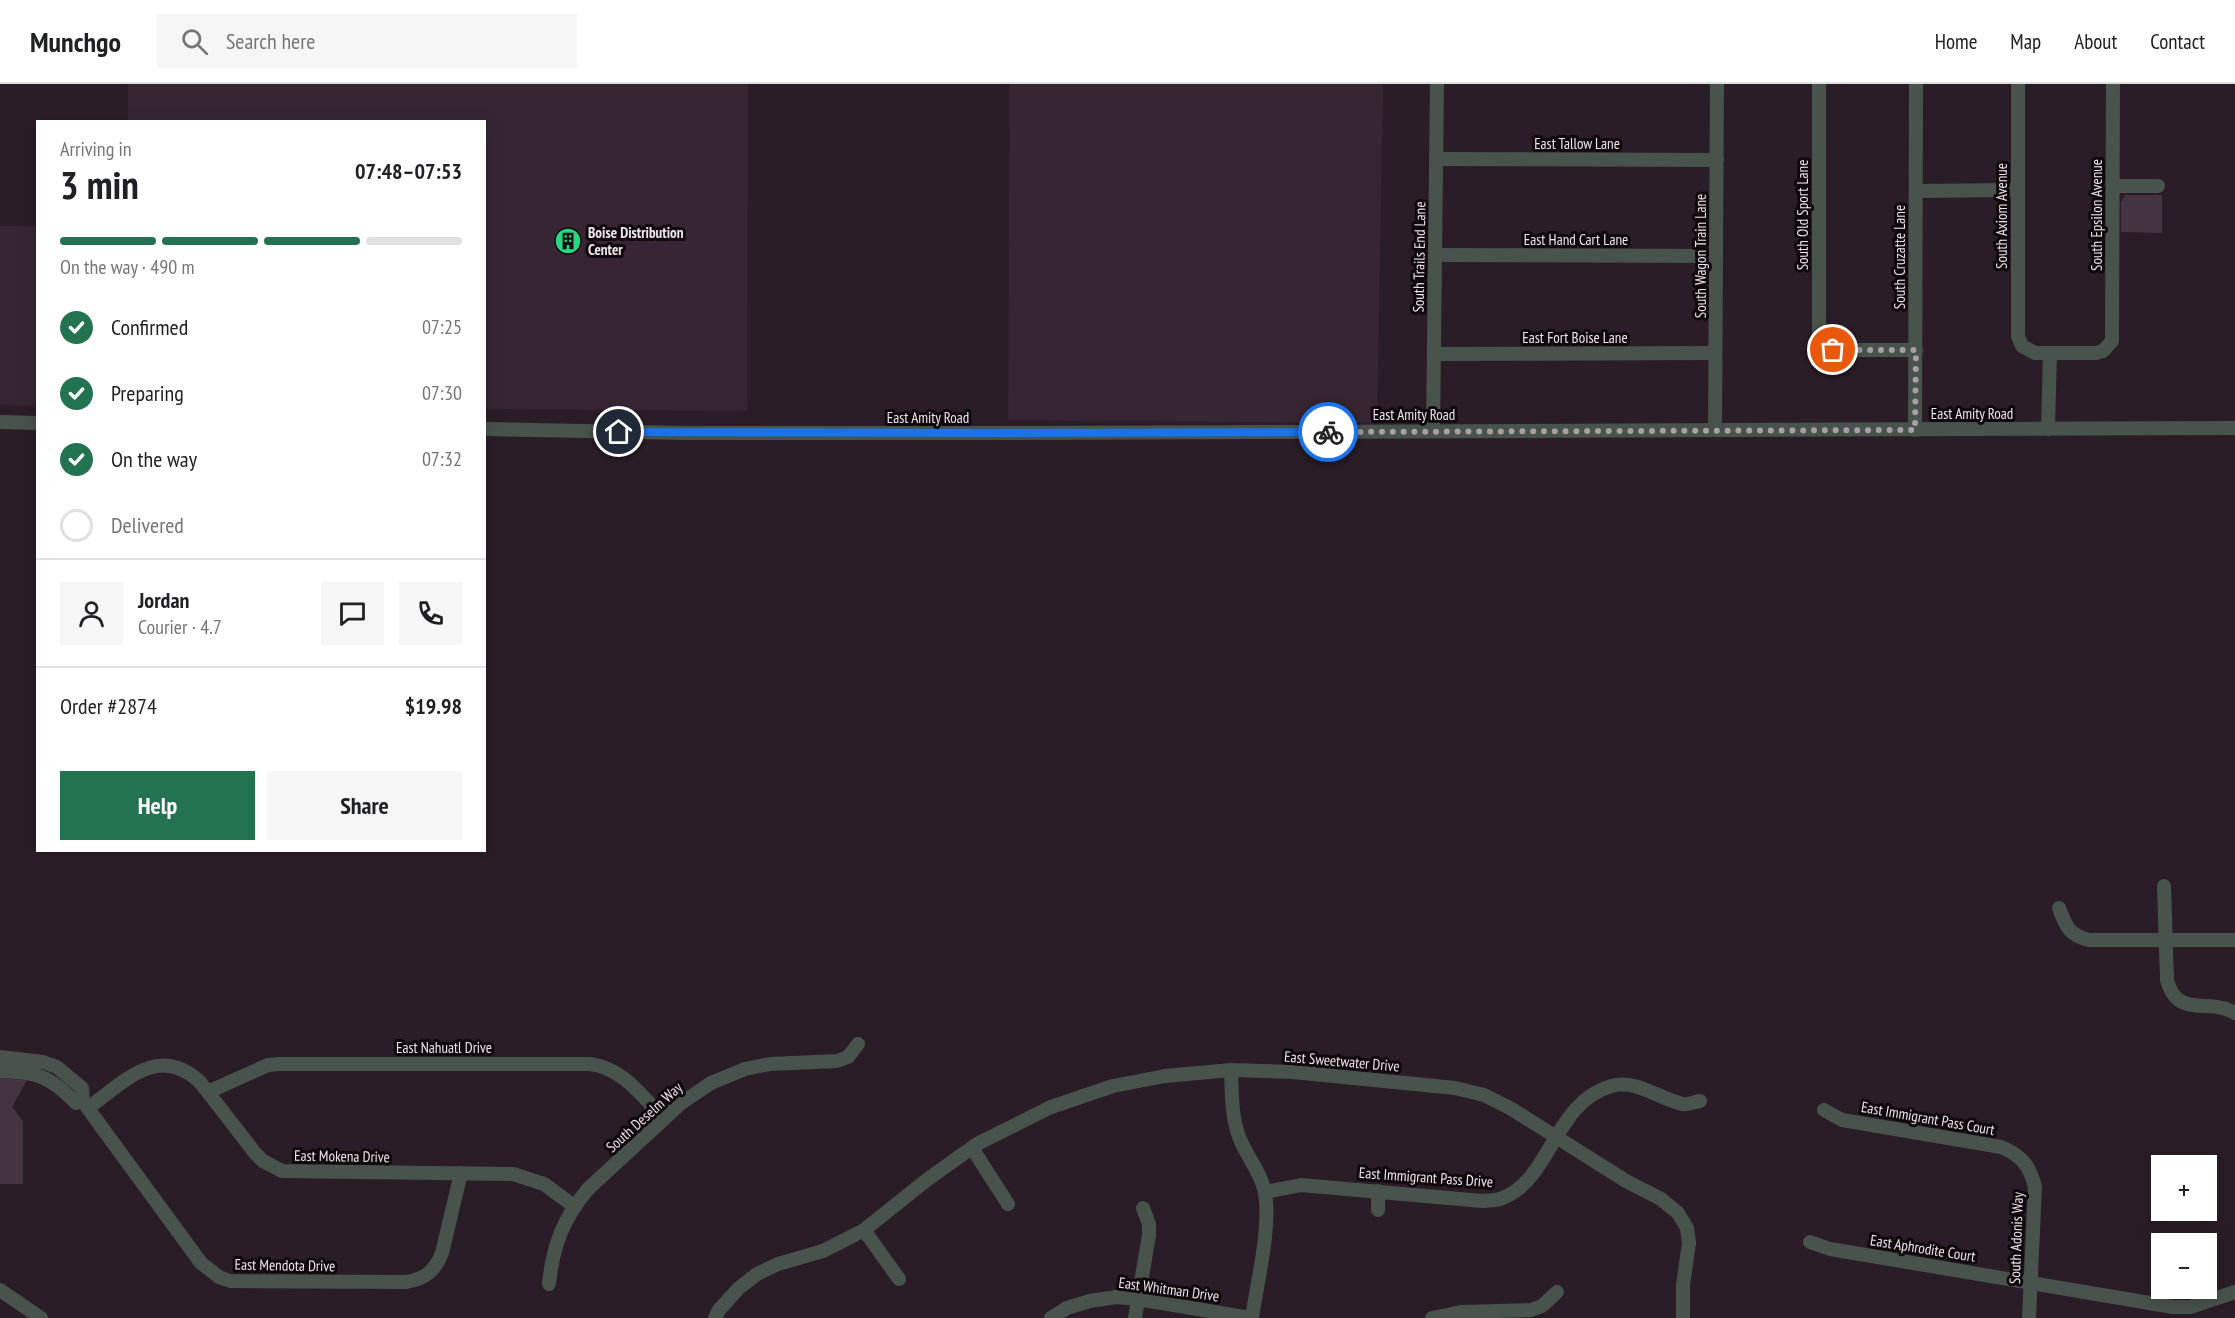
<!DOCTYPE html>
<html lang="en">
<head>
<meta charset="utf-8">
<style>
	:root { --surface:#fff; --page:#f6f6f6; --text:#202124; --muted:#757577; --line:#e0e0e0; --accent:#237350 }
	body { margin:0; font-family:"PT Sans Narrow",sans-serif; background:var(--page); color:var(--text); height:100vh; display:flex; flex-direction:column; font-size:22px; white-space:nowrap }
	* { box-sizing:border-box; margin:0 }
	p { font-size:20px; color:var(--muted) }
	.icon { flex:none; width:33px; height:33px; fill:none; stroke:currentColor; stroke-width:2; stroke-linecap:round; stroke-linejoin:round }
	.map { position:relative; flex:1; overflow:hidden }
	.sheet { position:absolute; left:36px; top:36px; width:450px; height:732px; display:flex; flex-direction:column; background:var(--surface); border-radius:0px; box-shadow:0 3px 15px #0003 }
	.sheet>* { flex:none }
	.fabs { position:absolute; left:2151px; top:1071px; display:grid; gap:12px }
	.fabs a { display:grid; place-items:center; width:66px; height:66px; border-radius:0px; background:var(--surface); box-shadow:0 3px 15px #0003; font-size:30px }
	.pin { position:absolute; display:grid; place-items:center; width:51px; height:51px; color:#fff; margin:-26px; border:3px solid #fff; border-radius:50%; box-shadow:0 2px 6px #0007 }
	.courier { position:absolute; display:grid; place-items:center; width:60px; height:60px; margin:-30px; border:4px solid #1a73e8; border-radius:50%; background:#fff; color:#222; box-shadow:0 2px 8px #0007 }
	.summary em { font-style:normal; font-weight:700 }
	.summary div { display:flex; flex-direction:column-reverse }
	.summary { display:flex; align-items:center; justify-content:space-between; height:102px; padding:0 24px }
	h1 { font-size:39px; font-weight:700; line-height:45px }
	.bar { display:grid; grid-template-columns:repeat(4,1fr); gap:9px 6px; align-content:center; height:72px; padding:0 24px }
	.bar i { height:8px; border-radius:4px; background:var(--line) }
	.bar .active { background:var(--accent) }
	.bar p { grid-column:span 4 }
	.line { display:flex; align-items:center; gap:15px; padding:0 24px; border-top:2px solid var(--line) }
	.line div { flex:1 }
	.round { display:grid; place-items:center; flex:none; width:63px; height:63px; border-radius:0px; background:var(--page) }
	ol { padding:0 24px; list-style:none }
	li { display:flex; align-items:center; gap:18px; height:66px }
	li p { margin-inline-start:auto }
	li .icon { padding:6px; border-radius:50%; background:var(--accent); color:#fff; stroke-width:4 }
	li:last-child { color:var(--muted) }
	li i { width:33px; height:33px; border:3px solid var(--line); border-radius:50% }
	.cta { display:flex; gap:12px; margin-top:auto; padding:12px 24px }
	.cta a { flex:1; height:69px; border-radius:0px; background:var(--accent); color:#fff; font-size:24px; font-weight:700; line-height:69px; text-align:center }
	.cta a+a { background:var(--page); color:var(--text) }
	header { display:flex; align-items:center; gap:36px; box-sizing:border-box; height:84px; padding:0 30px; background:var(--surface); border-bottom:2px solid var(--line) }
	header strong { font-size:28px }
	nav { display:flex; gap:33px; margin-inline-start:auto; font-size:21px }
	.search { width:420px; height:54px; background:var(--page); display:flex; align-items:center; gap:15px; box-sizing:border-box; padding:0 21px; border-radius:0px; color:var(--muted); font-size:22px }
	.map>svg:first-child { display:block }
	.built { fill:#372533 }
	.green { fill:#443340 }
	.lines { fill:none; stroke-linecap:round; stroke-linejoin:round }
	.minor { stroke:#48534c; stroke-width:14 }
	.done { stroke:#a99fa7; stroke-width:6; stroke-dasharray:0 10.8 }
	.route { stroke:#1a73e8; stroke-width:8 }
	.labels { text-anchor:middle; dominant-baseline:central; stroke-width:6; stroke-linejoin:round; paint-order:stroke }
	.street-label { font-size:15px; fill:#eee5ec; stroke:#0f090d }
	.poi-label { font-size:15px; font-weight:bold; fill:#eee5ec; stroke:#0f090d; text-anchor:start }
</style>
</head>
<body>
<header>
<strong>Munchgo</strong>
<div class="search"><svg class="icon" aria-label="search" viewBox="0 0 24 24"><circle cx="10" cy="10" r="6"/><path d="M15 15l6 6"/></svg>Search here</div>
<nav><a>Home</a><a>Map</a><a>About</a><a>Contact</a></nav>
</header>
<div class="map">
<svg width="2235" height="1234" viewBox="0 0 2235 1234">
	<rect width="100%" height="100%" fill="#2a1d27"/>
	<!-- built -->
	<g class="built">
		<path d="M128,0H748L747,327L485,325L484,38L128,37Z"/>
		<path d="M1010,0H1383L1377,339L1008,336Z"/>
		<path d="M0,142H37V322L0,321Z"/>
	</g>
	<!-- green -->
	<g class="green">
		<path d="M2125,111H2162V149L2121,148V118Z"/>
		<path d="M0,994L27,996L12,1023L23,1037V1100H0Z"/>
	</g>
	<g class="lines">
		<!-- minor -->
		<g class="minor">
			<path d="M1819,0V251L1821,263L1833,266H1916"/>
			<path d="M2018,0V252L2022,262L2035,269H2096L2103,267L2112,257L2113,0"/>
			<path d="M1437,75L1717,76"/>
			<path d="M2113,102H2158"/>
			<path d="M1916,107L2017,106"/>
			<path d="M1436,171L1716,172"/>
			<path d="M1434,270L1715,269"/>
			<path d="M0,338L38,339"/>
			<path d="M484,345L686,349H1015L2235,344"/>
			<path d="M1715,345L1717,0"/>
			<path d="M2048,345L2050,269"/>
			<path d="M1915,346L1916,0"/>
			<path d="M1433,347L1437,0"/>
			<path d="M2164,802L2167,896C2178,936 2208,913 2235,929"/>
			<path d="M2059,824C2066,843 2069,851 2089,856H2235"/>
			<path d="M0,973L43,978L57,983L82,1004L83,1017L76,1019C50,992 37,988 0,987"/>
			<path d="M1231,986C1232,1008 1231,1034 1240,1055C1247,1073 1262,1090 1265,1109C1271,1145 1257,1198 1252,1234"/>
			<path d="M208,1008L268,981L279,980H590C623,984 642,1012 664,1035"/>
			<path d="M84,1019L201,1179L219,1193L230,1197L406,1198C425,1195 435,1187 442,1169L461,1089"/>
			<path d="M88,1024C124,998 158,959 200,998L255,1069L263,1077L282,1087L513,1090L544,1100L574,1122"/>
			<path d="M1824,1026L1842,1036L2001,1063C2021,1071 2030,1082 2035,1103L2029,1234"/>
			<path d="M972,1064L1008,1120"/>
			<path d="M1265,1108L1301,1101L1482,1117C1488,1116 1495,1117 1500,1115C1551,1098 1553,1019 1611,1002C1636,995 1658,1014 1682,1020C1687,1021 1694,1018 1700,1017"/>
			<path d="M1378,1126V1107"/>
			<path d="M864,1146L899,1195"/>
			<path d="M1810,1158L1830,1165L2173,1223H2190L2235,1208"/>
			<path d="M549,1200C553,1161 563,1135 588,1105L680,1020L711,999L745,985L770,980L837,977L848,973L858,960"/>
			<path d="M0,1206L41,1234"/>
			<path d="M715,1234L719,1226L739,1204L757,1190L778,1180L823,1167L864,1146L928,1095L977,1060L1051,1023L1113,1002L1165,992L1231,986L1293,988L1455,1004L1484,1011L1510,1024L1626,1097L1661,1115L1678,1129L1687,1144L1689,1159L1683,1201V1234"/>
			<path d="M1051,1234L1067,1224L1090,1217L1116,1213L1138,1215L1250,1234"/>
			<path d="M1135,1234L1149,1151V1140L1143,1124"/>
			<path d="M1432,1234L1461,1228L1531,1226L1542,1222L1557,1208"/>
		</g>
	</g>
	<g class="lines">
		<!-- done -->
		<path class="done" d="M1328,348L1915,346L1916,266H1833"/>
		<!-- route -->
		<path class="route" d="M619,348L1015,349L1328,348"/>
	</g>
	<!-- icons -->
	<defs>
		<symbol id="building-disc" viewBox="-11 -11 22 22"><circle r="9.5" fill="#26d886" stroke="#0f090d"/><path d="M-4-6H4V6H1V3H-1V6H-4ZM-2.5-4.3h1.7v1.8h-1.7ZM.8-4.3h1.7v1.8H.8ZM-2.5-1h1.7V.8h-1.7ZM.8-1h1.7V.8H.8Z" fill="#111"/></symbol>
	</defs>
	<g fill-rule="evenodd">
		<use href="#building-disc" x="553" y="142" width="30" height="30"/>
	</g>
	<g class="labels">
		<!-- street labels -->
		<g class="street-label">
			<text x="1577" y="59">East Tallow Lane</text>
			<text transform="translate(1802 131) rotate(-90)">South Old Sport Lane</text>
			<text transform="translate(2096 131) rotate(-90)">South Epsilon Avenue</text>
			<text transform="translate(2001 132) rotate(-90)">South Axiom Avenue</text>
			<text x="1576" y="155">East Hand Cart Lane</text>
			<text transform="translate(1700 172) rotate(-90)">South Wagon Train Lane</text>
			<text transform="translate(1419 173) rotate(-89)">South Trails End Lane</text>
			<text transform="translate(1899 173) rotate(-90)">South Cruzatte Lane</text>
			<text x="1575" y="253">East Fort Boise Lane</text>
			<text x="1972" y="329">East Amity Road</text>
			<text x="1414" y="330">East Amity Road</text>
			<text x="928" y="333">East Amity Road</text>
			<text x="444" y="963">East Nahuatl Drive</text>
			<text transform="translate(1342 977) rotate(5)">East Sweetwater Drive</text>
			<text transform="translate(644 1033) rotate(-42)">South Deselm Way</text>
			<text transform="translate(1928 1034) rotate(10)">East Immigrant Pass Court</text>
			<text transform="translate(342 1072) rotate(1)">East Mokena Drive</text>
			<text transform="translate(1426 1093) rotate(4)">East Immigrant Pass Drive</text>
			<text transform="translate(2016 1154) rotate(-88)">South Adonis Way</text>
			<text transform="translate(1923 1164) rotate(9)">East Aphrodite Court</text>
			<text transform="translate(285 1181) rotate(1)">East Mendota Drive</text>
			<text transform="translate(1169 1205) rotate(8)">East Whitman Drive</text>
		</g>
		<!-- poi labels -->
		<g class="poi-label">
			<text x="588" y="148">Boise Distribution<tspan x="588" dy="17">Center</tspan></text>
		</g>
	</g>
</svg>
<div class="fabs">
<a>+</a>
<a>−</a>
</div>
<div class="pin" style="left:1833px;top:266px;background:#ea580c"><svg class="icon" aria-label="bag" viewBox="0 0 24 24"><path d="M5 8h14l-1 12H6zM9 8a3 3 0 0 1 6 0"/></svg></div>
<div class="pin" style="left:619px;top:348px;background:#1f2937"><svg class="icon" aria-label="home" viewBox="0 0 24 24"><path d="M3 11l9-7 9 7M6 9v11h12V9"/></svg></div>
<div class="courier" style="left:1328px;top:348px"><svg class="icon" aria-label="bike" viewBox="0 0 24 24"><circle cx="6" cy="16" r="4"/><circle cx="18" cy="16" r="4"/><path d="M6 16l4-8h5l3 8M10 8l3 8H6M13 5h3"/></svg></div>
<section class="sheet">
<div class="summary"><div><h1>3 min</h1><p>Arriving in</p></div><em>07:48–07:53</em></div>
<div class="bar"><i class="active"></i><i class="active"></i><i class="active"></i><i></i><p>On the way · 490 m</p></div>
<ol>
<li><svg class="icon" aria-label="check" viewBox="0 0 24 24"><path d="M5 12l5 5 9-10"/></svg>Confirmed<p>07:25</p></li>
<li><svg class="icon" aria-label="check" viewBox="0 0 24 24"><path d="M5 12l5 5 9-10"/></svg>Preparing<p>07:30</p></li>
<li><svg class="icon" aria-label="check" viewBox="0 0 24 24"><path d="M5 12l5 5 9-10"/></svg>On the way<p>07:32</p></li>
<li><i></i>Delivered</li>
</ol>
<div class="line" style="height:108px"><a class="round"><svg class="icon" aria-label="person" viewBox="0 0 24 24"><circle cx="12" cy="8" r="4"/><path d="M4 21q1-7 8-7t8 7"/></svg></a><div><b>Jordan</b><p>Courier · 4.7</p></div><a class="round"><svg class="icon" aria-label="chat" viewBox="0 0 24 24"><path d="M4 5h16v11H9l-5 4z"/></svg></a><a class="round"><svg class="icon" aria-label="phone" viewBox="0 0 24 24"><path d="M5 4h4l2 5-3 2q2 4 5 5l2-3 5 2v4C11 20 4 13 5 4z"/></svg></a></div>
<div class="line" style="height:78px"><div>Order #2874</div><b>$19.98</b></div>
<div class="cta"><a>Help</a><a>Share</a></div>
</section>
</div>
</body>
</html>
